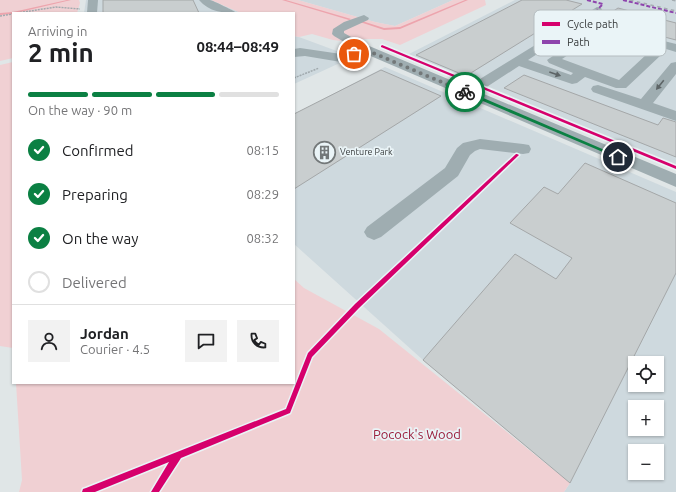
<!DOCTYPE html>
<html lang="en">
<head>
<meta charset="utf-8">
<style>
	:root { --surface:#fff; --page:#f2f2f2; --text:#202124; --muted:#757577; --line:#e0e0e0; --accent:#0b8043 }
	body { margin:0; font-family:Ubuntu,sans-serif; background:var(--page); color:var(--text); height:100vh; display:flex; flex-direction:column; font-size:15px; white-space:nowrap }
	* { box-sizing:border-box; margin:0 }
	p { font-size:13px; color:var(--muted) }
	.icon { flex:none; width:22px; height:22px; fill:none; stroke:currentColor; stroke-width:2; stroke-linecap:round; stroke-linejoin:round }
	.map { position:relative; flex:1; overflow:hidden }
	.drawer { position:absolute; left:12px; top:12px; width:283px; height:372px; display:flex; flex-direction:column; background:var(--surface); border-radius:0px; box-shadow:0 1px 3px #0004 }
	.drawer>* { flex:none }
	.fabs { position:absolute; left:628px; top:356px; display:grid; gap:8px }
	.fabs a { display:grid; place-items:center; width:36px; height:36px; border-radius:0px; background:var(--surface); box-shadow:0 1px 3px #0004; font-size:20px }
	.pin { position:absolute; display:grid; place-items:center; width:34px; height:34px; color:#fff; margin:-17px; border:2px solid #fff; border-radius:50%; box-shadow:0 1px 4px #0007 }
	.courier { position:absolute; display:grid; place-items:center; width:40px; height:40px; margin:-20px; border:3px solid #0b8043; border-radius:50%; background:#fff; color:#222; box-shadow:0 1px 5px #0007 }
	.headline em { font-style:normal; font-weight:700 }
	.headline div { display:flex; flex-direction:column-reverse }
	.headline { display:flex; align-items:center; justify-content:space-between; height:68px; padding:0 16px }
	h1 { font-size:26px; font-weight:700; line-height:30px }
	.bar { display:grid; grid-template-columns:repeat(4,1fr); gap:6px 4px; align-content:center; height:48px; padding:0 16px }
	.bar i { height:5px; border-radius:3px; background:var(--line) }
	.bar .selected { background:var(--accent) }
	.bar p { grid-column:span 4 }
	.line { display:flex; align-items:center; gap:10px; padding:0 16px; border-top:1px solid var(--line) }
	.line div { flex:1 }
	.round { display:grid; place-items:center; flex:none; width:42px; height:42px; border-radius:0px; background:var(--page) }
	ol { padding:0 16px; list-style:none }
	li { display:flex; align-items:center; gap:12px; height:44px }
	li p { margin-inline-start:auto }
	li .icon { padding:4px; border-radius:50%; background:var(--accent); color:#fff; stroke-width:4 }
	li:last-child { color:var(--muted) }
	li i { width:22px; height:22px; border:2px solid var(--line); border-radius:50% }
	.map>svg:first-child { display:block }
	.built { fill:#ced9de; fill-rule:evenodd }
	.green { fill:#f0d0d3 }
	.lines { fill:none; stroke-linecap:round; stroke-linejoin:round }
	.stream { fill:#eda4ad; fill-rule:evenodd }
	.building { fill:#c9cecf; stroke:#a4a7a8 }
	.path { stroke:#a1aaae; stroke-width:1.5; stroke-dasharray:2 1; stroke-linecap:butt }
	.minor { fill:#9fadb1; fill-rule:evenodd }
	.rail { stroke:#a4acb0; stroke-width:1.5; stroke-dasharray:3.5 3.5; stroke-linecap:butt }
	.quiet { stroke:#8e44ad; stroke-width:2; stroke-dasharray:4 2; stroke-linecap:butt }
	.cycleway-casing { stroke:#eaf4f7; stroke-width:3 }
	.cycleway { fill:#d6006c; fill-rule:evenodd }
	.oneway { fill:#5d6466 }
	.route { fill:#0b8043 }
	.done { stroke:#737879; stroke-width:4; stroke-dasharray:0 7.2 }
	.labels { text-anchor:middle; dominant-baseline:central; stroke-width:3.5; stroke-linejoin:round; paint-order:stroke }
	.far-poi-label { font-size:9px; fill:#393d3e; stroke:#eaf4f7; text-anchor:start }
	.near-park-label { font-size:13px; fill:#9b1f3d; stroke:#eaf4f7 }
	.key { fill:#eaf4f7; stroke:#b5bdc0; stroke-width:1 }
	.key-label { font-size:11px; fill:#393d3e }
</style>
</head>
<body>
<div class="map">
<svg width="676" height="492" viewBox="0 0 676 492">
	<rect width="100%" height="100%" fill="#e0e6e7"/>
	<!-- built -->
	<g class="built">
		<path d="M86,0H211L241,13H84Z"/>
		<path d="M298,0H453L395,26L375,22Z"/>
		<path d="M515,0H676V164L409,54Z"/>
		<path d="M294,36L299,37L353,57L294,84Z"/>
		<path d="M385,67L676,192V492H564L570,483L423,360L294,244V114ZM635,363H657V385H635ZM635,407H657V429H635ZM635,451H657V473H635Z"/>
	</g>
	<!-- green -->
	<g class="green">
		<path d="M0,0H79L80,3L77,13H13V58L0,61Z"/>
		<path d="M211,0H298L375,22L395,26L453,0H485L486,5L400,45L382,39H356L349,42L333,40L312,34L299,37L294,36V13H241Z"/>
		<path d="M13,62V348L0,346V65Z"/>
		<path d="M294,279L304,288L379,329L570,483L564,492H19L22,480L16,383H294Z"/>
	</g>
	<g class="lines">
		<!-- stream -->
		<g class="stream">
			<path d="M67,0H71L16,13H13V14L0,15V13L13,12Z"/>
			<path d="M282,0H286L351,19L349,20Z"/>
			<path d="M465,0H468L400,29L384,30L360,22L362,21L384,28L400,27Z"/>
		</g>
	</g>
	<!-- building -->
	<g class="building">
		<path d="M103,0H193L199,13H103Z"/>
		<path d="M522,0H566L582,4L466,76L416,55Z"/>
		<path d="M618,8L676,23V40L600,20Z"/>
		<path d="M381,70L441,96L294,189V114Z"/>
		<path d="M524,75L658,125L663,118L676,122V157L504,88Z"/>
		<path d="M585,163L676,203V273L570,483L423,360L515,254L556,279L572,258L510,223L544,187L558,194Z"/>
	</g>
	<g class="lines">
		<!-- path -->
		<g class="path">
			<path d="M17,13L56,7L80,9"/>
			<path d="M0,16L13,14"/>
			<path d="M294,78L319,68"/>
		</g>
		<!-- minor -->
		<g class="minor">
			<path d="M88,0H98L97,13H87Z"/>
			<path d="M199,0C202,0 206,0 210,0C212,0 236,12 237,13C223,13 209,12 199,0Z"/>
			<path d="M597,7L601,8L602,10L601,12L528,60L571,75L573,73L549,63L547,60L590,31L594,30L661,49L663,52L661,55L626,88H616L585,77L577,83L572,84L519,66L479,92L676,174V187L366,54L341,62L305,56L294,57V49L300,48L341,54L356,49L334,36L332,34L333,29L344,22L364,15L369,18L368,20L344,31V33L362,43L467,87ZM595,37L648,53L619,80L562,59Z"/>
			<path d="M644,36L676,44V52L640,41L638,39L640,37Z"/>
			<path d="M676,62V74L653,103L676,111V121L593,92L591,89L593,86L598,85L641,99L671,63Z"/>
			<path d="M480,139L523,144L529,145L531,149L529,153L523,154L480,149L475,151L470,155L458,176L381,237L374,240L367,237L364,232L367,227L445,168L457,148L463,143Z"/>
		</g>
		<!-- rail -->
		<g class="rail">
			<path d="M630,0L676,11"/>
			<path d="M672,0L676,1"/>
		</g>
		<!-- quiet -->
		<g class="quiet">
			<path d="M587,0L603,4L597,10"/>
			<path d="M623,0L676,13"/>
		</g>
		<defs>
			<g id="cycleway">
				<path d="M382,45L676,166V169L381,47V46Z"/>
				<path d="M516,154H517L519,155L359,308L312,357L290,413L181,458L159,492H151L169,462L95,492H82L83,489L86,488L286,409L308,353L355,304Z"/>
			</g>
		</defs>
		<!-- cycleway casing -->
		<use href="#cycleway" class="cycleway-casing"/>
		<!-- cycleway -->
		<use href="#cycleway" class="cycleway"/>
	</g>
	<!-- one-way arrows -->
	<defs><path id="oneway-solid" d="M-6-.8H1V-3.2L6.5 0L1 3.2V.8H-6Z"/></defs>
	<g class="oneway">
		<use href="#oneway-solid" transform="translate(555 74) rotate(19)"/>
		<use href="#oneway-solid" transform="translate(660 85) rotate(129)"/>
	</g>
	<!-- route -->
	<path class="route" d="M464,91H467L621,157L617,158L464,93Z"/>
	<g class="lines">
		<!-- done -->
		<path class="done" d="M354,54L366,50L465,92"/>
	</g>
	<!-- icons -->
	<defs>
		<symbol id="building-ring" viewBox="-11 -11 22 22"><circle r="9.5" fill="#eaf4f7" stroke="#737879" stroke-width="1.5"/><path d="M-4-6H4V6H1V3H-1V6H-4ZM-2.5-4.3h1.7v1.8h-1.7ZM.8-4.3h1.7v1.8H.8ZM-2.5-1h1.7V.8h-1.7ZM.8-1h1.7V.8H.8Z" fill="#737879"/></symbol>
	</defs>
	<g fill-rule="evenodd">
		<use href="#building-ring" x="312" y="140" width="25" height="25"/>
	</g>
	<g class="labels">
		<!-- far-poi labels -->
		<g class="far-poi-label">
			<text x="340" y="152">Venture Park</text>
		</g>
		<!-- near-park labels -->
		<g class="near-park-label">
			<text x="417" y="434">Pocock's Wood</text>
		</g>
	</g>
	<!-- legend -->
	<rect x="534" y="10" width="132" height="46" rx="6" class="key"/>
	<rect x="542" y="22" width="18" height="4" fill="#d6006c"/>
	<rect x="542" y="40" width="18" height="4" fill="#8e44ad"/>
	<g class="key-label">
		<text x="567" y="28">Cycle path</text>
		<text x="567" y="46">Path</text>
	</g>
</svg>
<div class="fabs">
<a><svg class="icon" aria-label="locate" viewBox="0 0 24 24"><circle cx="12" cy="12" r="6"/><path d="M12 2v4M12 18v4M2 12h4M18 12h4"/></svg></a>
<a>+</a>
<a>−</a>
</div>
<div class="pin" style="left:354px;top:54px;background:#ea580c"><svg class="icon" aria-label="bag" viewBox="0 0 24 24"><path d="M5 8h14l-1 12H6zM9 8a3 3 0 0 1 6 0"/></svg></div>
<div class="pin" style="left:618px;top:157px;background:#1f2937"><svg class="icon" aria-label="home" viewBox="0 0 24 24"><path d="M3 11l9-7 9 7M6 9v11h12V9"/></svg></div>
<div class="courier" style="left:465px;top:92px"><svg class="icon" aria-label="bike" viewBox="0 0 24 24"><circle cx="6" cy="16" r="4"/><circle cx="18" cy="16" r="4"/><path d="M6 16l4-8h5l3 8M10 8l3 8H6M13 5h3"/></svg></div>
<section class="drawer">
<div class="headline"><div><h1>2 min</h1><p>Arriving in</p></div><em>08:44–08:49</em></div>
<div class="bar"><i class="selected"></i><i class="selected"></i><i class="selected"></i><i></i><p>On the way · 90 m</p></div>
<ol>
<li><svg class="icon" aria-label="check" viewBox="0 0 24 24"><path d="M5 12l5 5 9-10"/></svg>Confirmed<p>08:15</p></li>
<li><svg class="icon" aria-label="check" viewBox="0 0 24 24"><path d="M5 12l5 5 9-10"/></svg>Preparing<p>08:29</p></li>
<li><svg class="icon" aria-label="check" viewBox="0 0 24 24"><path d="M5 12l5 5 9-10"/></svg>On the way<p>08:32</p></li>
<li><i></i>Delivered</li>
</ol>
<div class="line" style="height:72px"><a class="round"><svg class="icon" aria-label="person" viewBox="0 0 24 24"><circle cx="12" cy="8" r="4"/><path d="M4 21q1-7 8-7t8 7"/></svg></a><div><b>Jordan</b><p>Courier · 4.5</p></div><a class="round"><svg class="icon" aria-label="chat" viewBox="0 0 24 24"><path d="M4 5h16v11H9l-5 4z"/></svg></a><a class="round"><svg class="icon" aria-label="phone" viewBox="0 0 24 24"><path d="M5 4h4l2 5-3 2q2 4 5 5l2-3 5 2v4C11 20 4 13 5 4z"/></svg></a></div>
</section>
</div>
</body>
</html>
